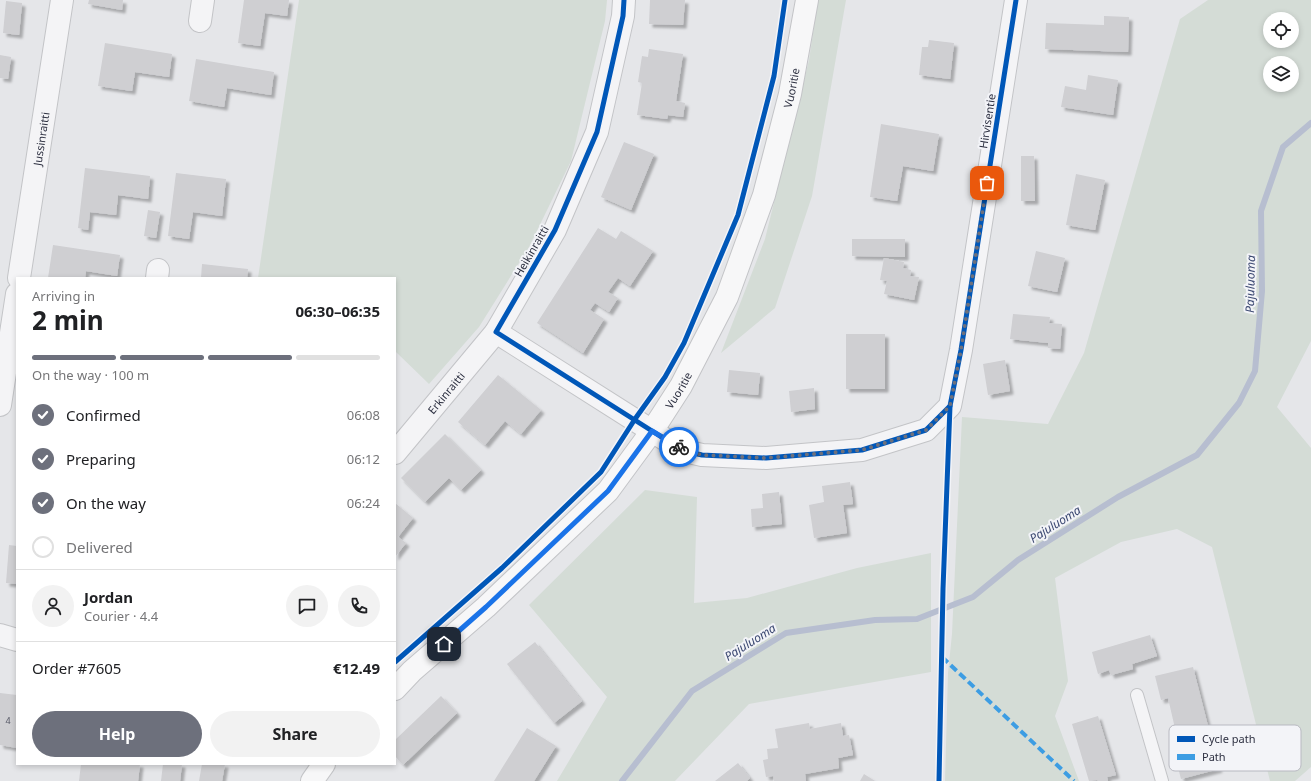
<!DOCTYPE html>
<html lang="en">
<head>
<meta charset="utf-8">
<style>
	:root { --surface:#fff; --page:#f2f2f2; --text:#202124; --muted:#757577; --line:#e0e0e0; --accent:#6d707c }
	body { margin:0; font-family:"Noto Sans",sans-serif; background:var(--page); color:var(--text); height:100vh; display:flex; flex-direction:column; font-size:15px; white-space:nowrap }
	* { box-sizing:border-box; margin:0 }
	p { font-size:13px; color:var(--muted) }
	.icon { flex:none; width:22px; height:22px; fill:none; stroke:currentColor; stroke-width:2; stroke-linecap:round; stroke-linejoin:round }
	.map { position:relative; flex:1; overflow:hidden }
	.details { position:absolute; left:16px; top:277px; width:380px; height:488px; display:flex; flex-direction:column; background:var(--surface); border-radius:0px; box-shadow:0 2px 6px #0003 }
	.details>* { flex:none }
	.buttons { position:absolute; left:1263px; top:12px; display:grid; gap:8px }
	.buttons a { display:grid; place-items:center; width:36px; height:36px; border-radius:50%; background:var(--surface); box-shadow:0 2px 6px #0003; font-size:20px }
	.pin { position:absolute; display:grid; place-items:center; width:34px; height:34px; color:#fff; margin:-17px; border-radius:8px; box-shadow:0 2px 6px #0006 }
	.courier { position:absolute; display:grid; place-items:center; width:40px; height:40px; margin:-20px; border:3px solid #1a73e8; border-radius:50%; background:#fff; color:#222; box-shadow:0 1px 5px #0007 }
	.headline em { font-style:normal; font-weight:700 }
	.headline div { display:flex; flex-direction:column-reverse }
	.headline { display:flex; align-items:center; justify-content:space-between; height:68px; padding:0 16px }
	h1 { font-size:26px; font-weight:700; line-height:30px }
	.bar { display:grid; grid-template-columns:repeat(4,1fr); gap:6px 4px; align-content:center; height:48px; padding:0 16px }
	.bar i { height:5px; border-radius:3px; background:var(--line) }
	.bar .selected { background:var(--accent) }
	.bar p { grid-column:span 4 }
	.line { display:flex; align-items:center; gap:10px; padding:0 16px; border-top:1px solid var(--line) }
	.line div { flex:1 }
	.round { display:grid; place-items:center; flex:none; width:42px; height:42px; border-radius:21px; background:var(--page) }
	ol { padding:0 16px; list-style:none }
	li { display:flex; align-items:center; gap:12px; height:44px }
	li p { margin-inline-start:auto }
	li .icon { padding:4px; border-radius:50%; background:var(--accent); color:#fff; stroke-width:4 }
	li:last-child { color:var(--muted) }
	li i { width:22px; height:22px; border:2px solid var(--line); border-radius:50% }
	.action { display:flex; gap:8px; margin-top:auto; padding:8px 16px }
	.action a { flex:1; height:46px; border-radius:24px; background:var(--accent); color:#fff; font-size:16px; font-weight:700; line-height:46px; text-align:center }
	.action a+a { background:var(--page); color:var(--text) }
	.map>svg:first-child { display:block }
	.green { fill:#d4dcd6; fill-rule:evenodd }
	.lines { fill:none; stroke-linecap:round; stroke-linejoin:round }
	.stream { stroke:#b7bed0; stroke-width:6 }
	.building { fill:#cfcfd2; filter:url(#shadow) }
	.lane-casing { stroke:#c3c4c7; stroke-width:14 }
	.street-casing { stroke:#c3c4c7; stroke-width:24 }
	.secondary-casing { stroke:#c3c4c7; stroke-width:24 }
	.lane { stroke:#f4f4f6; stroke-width:12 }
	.street { stroke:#f4f4f6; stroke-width:22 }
	.secondary { stroke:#f7f7f8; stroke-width:22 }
	.quiet { stroke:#3d9de3; stroke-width:4; stroke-dasharray:8 4; stroke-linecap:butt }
	.cycleway-casing { stroke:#f3f4f8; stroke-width:8 }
	.cycleway { stroke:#0057b8; stroke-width:5 }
	.done { stroke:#6d707c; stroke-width:4; stroke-dasharray:0 7.2 }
	.route { stroke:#1a73e8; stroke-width:5 }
	.labels { text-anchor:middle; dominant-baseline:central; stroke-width:4; stroke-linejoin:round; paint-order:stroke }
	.number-label { font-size:9px; fill:#565866 }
	.street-label { font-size:11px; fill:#2d3041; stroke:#f3f4f8 }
	.water-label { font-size:12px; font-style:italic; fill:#3b4871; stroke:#f3f4f8 }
	.key { fill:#f3f4f8; stroke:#b8b9c1; stroke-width:1 }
	.key-label { font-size:11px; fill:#2d3041 }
</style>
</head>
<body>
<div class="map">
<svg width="1311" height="781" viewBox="0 0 1311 781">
	<defs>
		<filter id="shadow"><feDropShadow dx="3.5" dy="3.5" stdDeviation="1" flood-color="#0004"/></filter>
	</defs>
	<rect width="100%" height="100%" fill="#e5e6e9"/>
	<!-- green -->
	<g class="green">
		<path d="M299,0H607L605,21L571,161L529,247L479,327L429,384L395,351V278H258Z"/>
		<path d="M818,0H846L812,196L775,308L721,353L765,239L809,60Z"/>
		<path d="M1208,0H1311V341L1277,407L1311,448V767L1295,781H1270L1212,547L1177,529L1121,542L1055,578L1068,681L1055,716L1079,781H945L948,673L952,634L962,417L1048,424L1084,353L1180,19ZM1270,19H1292V41H1270ZM1270,63H1292V85H1270Z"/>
		<path d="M645,490L697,497L694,603L747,598L857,568L931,553V672L749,704L675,781H557L607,697L529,605Z"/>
	</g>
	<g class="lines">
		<!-- stream -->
		<path class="stream" d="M622,781L692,691L786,633L875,620L917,619L973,597L1018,560L1118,497L1197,455L1239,403L1255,371L1262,291L1261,211L1283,147L1311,123"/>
	</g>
	<!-- building -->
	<g class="building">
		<path d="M89,0H123L122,10L88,4Z"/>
		<path d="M244,0H289L287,16L265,13L260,46L238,43Z"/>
		<path d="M650,0H685L683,25L649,24Z"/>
		<path d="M6,1L22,3L19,35L3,33Z"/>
		<path d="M1104,16L1129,17L1128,52L1045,49L1046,23L1104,25Z"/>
		<path d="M929,40L954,43L950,79L919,75L922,47H928Z"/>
		<path d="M105,43L172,54L169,77L135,72L132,91L98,86Z"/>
		<path d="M649,49L683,54L676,101L685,103L683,117L668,115L667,119L637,115L642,83L638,82L642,56L648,57Z"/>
		<path d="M0,55L11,57L8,79L0,78Z"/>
		<path d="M196,59L274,72L271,95L227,88L224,107L189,101Z"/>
		<path d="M1088,75L1118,80L1113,115L1061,107L1065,86L1086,90Z"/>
		<path d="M881,124L939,134L933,171L903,166L897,201L870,197Z"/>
		<path d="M624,142L654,154L631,210L601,197Z"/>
		<path d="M1021,156H1034L1035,201H1021Z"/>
		<path d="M85,168L150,176L148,199L118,195L116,215L90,212L88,230L78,228Z"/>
		<path d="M176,173L226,179L222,216L193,212L189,239L168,236Z"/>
		<path d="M1076,174L1105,180L1095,230L1066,225Z"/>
		<path d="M148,210L160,212L156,238L144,236Z"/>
		<path d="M598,228L616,239L621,231L653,251L630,286L618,278L608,292L618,298L609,312L595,303L590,310L604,319L583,353L537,323Z"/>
		<path d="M852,239H905V257L852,256Z"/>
		<path d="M53,245L120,255L117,276L86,271L85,278H48Z"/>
		<path d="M1036,251L1065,258L1057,292L1028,286Z"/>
		<path d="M884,258L904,262L903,268L911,270L910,276L919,277L914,300L884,294L887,281L880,280Z"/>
		<path d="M202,264L248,269L247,278H201Z"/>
		<path d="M1013,314L1050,317L1049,323L1062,324L1060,349L1048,348V343L1010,339Z"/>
		<rect x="846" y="334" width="39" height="55"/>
		<path d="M1005,360L1010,391L988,395L983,364Z"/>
		<path d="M729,370L760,373L758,395L727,392Z"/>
		<path d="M498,375L541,410L521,434L505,421L485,445L458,422Z"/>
		<path d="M814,388L815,409L791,412L789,391Z"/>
		<path d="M445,434L481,470L461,490L449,478L425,502L401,478Z"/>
		<path d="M850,482L853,504L843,505L847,533L814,538L809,505L824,502L822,486Z"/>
		<path d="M779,492L782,524L752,527L751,509L763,508L762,494Z"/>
		<path d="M395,503L413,518L398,537L406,543L395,557Z"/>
		<path d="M9,545L17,546V584L6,583Z"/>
		<path d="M1150,635L1157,656L1132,664L1133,669L1111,675L1109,670L1098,674L1092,652Z"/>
		<path d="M535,642L582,701L554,723L507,664Z"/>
		<path d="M1193,667L1219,769L1181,779L1174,752L1180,750L1168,698L1161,700L1155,676Z"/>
		<path d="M0,693L17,695V748L0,745Z"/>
		<path d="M441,696L457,713L403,765L395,756V740Z"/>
		<path d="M1098,716L1116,775L1107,777L1108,781H1098L1097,780L1089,781L1072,724Z"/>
		<path d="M809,723L810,729L841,723L843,736L849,735L853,755L838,758L839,768L805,774L806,781H774L773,776L766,777L763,760L768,759L767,749L778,748L775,729Z"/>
		<path d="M527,728L556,746L534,781H494Z"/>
		<path d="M738,763L750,778L747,781H715Z"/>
		<path d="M81,764H140L138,781H79Z"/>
		<path d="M163,764H182L180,781H161Z"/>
		<path d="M202,764H225L222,781H199Z"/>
		<path d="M864,774L875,781H860Z"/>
	</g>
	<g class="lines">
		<defs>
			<path id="lane" d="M1137,695L1162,781"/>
			<g id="street">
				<path d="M624,0L623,16L597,132L555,230L496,332L671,443L689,452L702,455L766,458L862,450L926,430L950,406L961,350L1016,0"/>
				<path d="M200,21L203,0"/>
				<path id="s1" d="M19,278L62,0"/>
				<path d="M157,278L158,270"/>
				<path d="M0,405L17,294"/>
				<path id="s2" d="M395,453L496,332"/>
				<path d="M0,635L17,640"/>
			</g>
			<g id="secondary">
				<path id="s3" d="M395,689L412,671L486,607L608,491L652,431L681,386L727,297L764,195L790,94L807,0"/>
				<path d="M312,781L324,764"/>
			</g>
		</defs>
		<!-- lane casing -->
		<use href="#lane" class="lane-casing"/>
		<!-- street casing -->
		<use href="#street" class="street-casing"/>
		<!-- secondary casing -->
		<use href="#secondary" class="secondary-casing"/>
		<!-- lane -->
		<use href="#lane" class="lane"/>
		<!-- street -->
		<use href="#street" class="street"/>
		<!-- secondary -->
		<use href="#secondary" class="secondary"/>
		<!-- quiet -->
		<path class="quiet" d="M942,657L1074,781"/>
		<defs>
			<g id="cycleway">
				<path d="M624,0L623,16L597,132L555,230L496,332L671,443L689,452L702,455L766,458L862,450L926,430L950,406L961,350L1016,0"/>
				<path d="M395,662L502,568L601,472L635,419L665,377L684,343L738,215L774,76L785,0"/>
				<path d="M939,781L943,589L950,406"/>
			</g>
		</defs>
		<!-- cycleway casing -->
		<use href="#cycleway" class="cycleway-casing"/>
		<!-- cycleway -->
		<use href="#cycleway" class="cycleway"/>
	</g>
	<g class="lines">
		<!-- done -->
		<path class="done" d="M679,447L689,452L702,455L766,458L862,450L926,430L950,406L961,350L987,183"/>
		<!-- route -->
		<path class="route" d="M444,644L486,607L608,491L652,431L679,447"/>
	</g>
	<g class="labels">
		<!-- number labels -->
		<g class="number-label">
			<text x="8" y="720">4</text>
		</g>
		<!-- street labels -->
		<g class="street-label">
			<text stroke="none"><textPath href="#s3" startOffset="738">Vuoritie</textPath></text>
			<text transform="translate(987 121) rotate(-81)">Hirvisentie</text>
			<text stroke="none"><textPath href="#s1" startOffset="141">Jussinraitti</textPath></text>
			<text transform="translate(531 251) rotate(-60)">Heikinraitti</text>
			<text stroke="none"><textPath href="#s3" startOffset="414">Vuoritie</textPath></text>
			<text stroke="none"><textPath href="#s2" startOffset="79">Erkinraitti</textPath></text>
		</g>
		<!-- water labels -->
		<g class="water-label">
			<text transform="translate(1250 284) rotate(-89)">Pajuluoma</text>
			<text transform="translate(1055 524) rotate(-32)">Pajuluoma</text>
			<text transform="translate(750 642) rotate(-32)">Pajuluoma</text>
		</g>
	</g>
	<!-- legend -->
	<rect x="1169" y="725" width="132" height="46" rx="6" class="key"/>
	<rect x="1177" y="736" width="18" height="6" fill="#0057b8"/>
	<rect x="1177" y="754" width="18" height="6" fill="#3d9de3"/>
	<g class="key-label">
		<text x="1202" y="743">Cycle path</text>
		<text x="1202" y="761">Path</text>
	</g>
</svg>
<div class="buttons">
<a><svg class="icon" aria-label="locate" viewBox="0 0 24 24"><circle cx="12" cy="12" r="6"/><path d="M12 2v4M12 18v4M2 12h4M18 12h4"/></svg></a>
<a><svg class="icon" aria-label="layers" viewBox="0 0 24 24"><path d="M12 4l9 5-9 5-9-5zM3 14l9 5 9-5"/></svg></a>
</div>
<div class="pin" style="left:987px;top:183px;background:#ea580c"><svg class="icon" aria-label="bag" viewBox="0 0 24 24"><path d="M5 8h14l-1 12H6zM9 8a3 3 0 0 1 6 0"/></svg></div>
<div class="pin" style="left:444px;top:644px;background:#1f2937"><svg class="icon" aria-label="home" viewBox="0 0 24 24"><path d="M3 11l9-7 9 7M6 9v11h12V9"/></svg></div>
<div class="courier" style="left:679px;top:447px"><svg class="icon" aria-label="bike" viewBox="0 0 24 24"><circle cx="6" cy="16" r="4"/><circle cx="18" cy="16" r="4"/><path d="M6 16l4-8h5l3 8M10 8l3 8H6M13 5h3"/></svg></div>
<section class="details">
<div class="headline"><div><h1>2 min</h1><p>Arriving in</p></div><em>06:30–06:35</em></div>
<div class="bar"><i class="selected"></i><i class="selected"></i><i class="selected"></i><i></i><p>On the way · 100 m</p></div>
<ol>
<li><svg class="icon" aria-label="check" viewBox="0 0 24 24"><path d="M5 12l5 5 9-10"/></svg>Confirmed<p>06:08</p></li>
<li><svg class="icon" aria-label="check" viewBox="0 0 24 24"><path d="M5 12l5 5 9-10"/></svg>Preparing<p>06:12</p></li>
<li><svg class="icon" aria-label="check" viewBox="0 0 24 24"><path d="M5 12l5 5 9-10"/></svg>On the way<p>06:24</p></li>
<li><i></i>Delivered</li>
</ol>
<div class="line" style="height:72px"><a class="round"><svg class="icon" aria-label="person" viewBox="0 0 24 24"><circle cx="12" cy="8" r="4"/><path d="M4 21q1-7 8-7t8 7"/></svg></a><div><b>Jordan</b><p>Courier · 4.4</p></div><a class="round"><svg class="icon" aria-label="chat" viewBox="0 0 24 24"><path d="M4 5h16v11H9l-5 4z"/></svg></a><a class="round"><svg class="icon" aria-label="phone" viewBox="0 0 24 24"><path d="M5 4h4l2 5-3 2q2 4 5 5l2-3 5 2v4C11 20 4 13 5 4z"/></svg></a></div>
<div class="line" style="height:52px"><div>Order #7605</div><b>€12.49</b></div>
<div class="action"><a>Help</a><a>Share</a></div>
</section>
</div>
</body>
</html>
